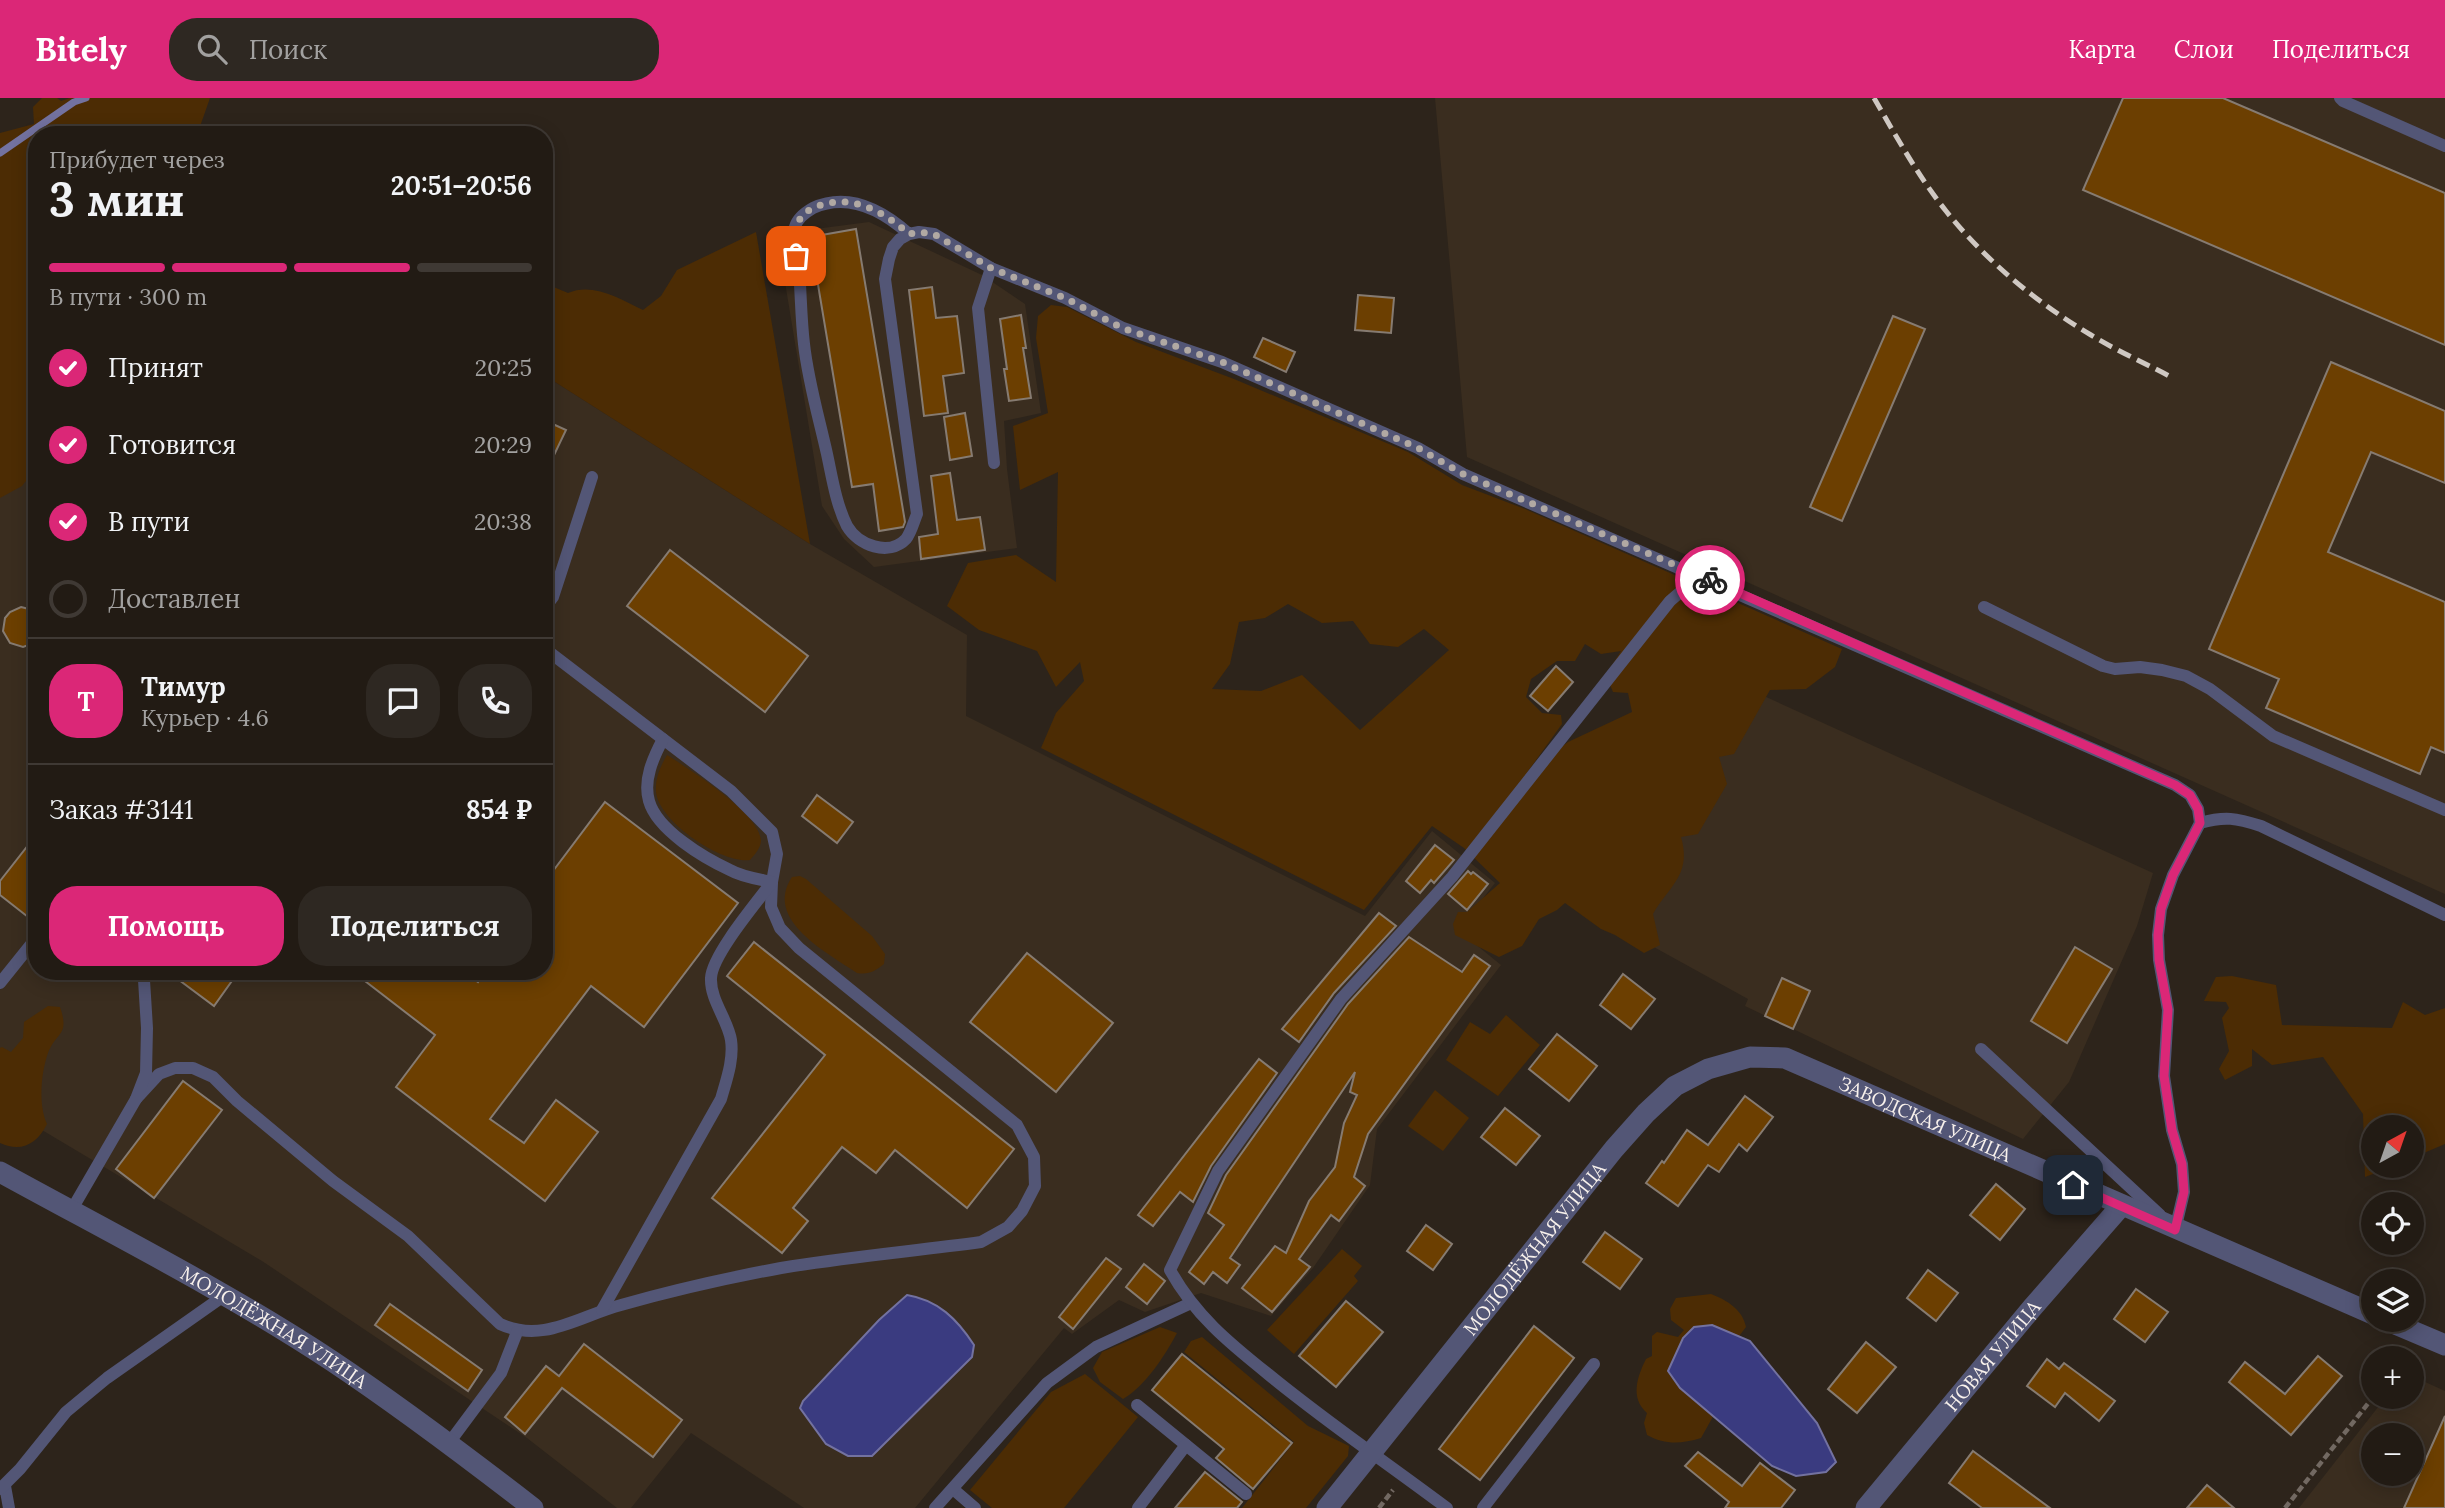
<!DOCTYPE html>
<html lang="ru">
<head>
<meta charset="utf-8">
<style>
	:root { --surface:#221b14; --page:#2e2822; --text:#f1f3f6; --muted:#a2a1a0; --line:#3f3934; --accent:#db2777 }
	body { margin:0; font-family:Lora,serif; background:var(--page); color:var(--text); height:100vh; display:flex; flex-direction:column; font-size:26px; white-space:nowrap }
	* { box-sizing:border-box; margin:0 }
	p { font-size:23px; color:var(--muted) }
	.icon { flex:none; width:38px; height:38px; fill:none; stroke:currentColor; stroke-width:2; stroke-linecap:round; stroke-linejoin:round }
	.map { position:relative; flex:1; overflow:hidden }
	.panel { position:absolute; left:28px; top:28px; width:525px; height:854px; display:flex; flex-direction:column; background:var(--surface); border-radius:28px; box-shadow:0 4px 18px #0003,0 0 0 2px var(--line) }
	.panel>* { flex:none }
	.needle { width:46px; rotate:40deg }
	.fabs { position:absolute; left:2361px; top:1017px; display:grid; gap:14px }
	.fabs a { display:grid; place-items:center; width:63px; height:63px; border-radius:50%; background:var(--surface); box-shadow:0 4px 18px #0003,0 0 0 2px var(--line); font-size:35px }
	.pin { position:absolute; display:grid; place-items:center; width:60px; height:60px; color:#fff; margin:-30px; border-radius:14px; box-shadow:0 4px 10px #0006 }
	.courier { position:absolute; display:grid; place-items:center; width:70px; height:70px; margin:-35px; border:5px solid #db2777; border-radius:50%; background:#fff; color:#222; box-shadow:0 2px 9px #0007 }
	.head em { font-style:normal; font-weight:700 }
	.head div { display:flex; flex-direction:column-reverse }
	.head { display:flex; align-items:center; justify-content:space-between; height:119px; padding:0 21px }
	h1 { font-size:46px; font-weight:700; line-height:52px }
	.bar { display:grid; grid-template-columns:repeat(4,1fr); gap:10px 7px; align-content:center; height:84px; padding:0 21px }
	.bar i { height:9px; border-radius:5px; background:var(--line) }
	.bar .current { background:var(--accent) }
	.bar p { grid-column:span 4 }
	.line { display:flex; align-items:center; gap:18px; padding:0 21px; border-top:2px solid var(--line) }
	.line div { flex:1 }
	.round { display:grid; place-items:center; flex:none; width:74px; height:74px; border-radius:28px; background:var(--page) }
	ol { padding:0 21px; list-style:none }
	li { display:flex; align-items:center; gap:21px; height:77px }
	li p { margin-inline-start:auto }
	li .icon { padding:7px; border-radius:50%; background:var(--accent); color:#fff; stroke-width:4 }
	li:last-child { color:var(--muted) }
	li i { width:38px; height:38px; border:4px solid var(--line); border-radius:50% }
	.action { display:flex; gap:14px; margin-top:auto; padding:14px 21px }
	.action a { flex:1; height:80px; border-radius:28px; background:var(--accent); color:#fff; font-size:28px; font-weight:700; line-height:80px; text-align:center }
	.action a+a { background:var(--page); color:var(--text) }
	header { display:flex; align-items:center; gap:42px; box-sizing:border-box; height:98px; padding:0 35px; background:var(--accent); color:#fff }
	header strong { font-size:33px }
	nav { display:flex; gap:38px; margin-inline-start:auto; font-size:24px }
	.search { width:490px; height:63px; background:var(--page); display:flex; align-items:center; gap:18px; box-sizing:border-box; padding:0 24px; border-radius:28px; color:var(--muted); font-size:26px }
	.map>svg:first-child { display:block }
	.built { fill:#3a2d1f; fill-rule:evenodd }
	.green { fill:#4c2c04; fill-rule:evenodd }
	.water { fill:#3a3b80; stroke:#7372a0; stroke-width:2 }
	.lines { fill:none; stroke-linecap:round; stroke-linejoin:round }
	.stream { stroke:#7372a0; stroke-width:7 }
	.building { fill:#6c3f01; stroke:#867b71; stroke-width:2 }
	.path { stroke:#726962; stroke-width:4.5; stroke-dasharray:7 3.5; stroke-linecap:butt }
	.service { stroke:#535676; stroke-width:12 }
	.minor { stroke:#535676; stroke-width:21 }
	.tertiary { stroke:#535676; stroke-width:21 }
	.rail { stroke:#cfc8c2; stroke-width:5; stroke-dasharray:14 7; stroke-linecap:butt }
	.done { stroke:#b1a9a3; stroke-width:7; stroke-dasharray:0 12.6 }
	.route { stroke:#db2777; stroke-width:9 }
	.labels { text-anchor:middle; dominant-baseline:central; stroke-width:5; stroke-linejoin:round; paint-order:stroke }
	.street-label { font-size:19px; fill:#f8f1ec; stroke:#2d241b }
</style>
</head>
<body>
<header>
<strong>Bitely</strong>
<div class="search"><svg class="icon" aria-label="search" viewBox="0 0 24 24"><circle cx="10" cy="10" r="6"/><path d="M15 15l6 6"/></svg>Поиск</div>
<nav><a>Карта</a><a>Слои</a><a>Поделиться</a></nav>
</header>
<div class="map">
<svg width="2445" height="1410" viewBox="0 0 2445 1410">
	<rect width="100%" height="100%" fill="#2d241b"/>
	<!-- built -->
	<g class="built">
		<path d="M1435,0H2445V796L1467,359Z"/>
		<path d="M869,124L982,177L1025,206L1041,315L1004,323L1007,371L1017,450L874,469L844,441L822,408L777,136Z"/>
		<path d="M544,277L810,446L967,537L966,618L1365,818L1432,733L1495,785L1458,832L1501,867L1377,1031L1370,1087L1313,1170L1271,1218L1201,1195L1145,1214L1119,1202L1072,1236L1064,1230L915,1410H804L691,1335L631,1410H617L527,1340L262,1163L0,1007V362L37,349V873H544Z"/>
		<path d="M1720,578L2153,775L2137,828L2069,984L2023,1041L1745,908L1748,901L1556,795Z"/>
		<path d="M2412,1278L2445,1293V1410H2299L2386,1299L2412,1298ZM2373,1337H2412V1376H2373Z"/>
	</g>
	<!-- green -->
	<g class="green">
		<path d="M42,0H57L61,3L70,0H210L197,37H37V369L22,388L0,400V35L34,26L33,9Z"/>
		<path d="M756,134L810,446L544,277V268L551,244L544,240V185L568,195C593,184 620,201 643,212L661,198L677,172Z"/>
		<path d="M1051,207L1067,209L1136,244L1234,281L1408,354L1462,387L1525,411L1842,551L1835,569L1806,591L1770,592L1734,656L1719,659L1727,686L1698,736L1681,739C1692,777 1669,788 1653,816L1660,847L1644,855L1615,837L1601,831L1565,805L1557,812L1539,821L1522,848L1499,859L1455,837L1453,826L1458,814H1467L1500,785L1464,750L1432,728L1364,812L1041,650L1056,615L1084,583L1080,564L1056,589L1037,553L979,532L947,508L968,465L1016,457L1056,484L1058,374L1020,392L1013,328L1048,315L1036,240L1038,218ZM1288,506L1322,525L1353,523L1370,546L1398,549L1424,531L1449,552L1360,632L1302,577L1261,593L1212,591L1230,566L1239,524L1265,520ZM1585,546L1601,556L1621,553L1606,577L1613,594L1628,595L1632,614L1568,644L1526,676L1562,626L1561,617L1542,615L1526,599L1531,581L1557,563H1575Z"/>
		<path d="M667,657C689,671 759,715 761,742C761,750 755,756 750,762C722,766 659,724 656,694C655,681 660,669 667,657Z"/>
		<path d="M800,778L806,781L872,838L885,856L884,866C875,873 869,877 857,875C828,855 763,822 792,779Z"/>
		<path d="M2232,878L2276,887L2282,927L2392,930L2403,904L2425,917L2445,910V1046L2412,1060V1029H2373V1068H2394L2365,1079L2363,1016L2323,959L2272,967L2252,951V968L2225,982L2219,971L2229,953L2222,920L2229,910L2226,904L2204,903L2216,879Z"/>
		<path d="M48,908L60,909C70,938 56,934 48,955C41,975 38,1007 47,1026C37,1046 21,1055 0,1045V950L2,949L11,954L23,940L24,924Z"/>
		<path d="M1506,917L1540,947L1498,998L1446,962L1470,924L1490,936Z"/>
		<path d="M1435,992L1469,1020L1443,1053L1408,1028Z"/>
		<path d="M1342,1151L1362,1168L1354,1178L1358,1183L1294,1256L1267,1232Z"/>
		<path d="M1711,1196C1727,1202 1743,1212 1746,1229L1727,1254L1715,1315L1701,1340C1681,1346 1665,1347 1647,1337L1644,1325L1647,1315C1630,1300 1637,1279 1646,1261L1652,1258V1238L1657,1234L1678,1239L1684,1232L1671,1222L1670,1211L1676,1200Z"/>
		<path d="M1160,1229L1177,1235C1164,1259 1146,1287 1123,1301L1100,1284L1093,1270L1102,1254Z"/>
		<path d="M1202,1239L1308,1328L1349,1348L1348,1358L1306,1410H1242L1294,1344L1184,1254L1191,1243Z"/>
		<path d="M1085,1276L1138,1319L1064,1410H992L970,1392L1051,1294Z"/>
	</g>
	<!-- water -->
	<g class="water">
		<path d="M907,1197C938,1202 957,1221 974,1247L972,1259L872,1358H848L826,1346L800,1310L803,1303L879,1222Z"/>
		<path d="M1712,1227L1750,1243L1817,1325L1836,1364L1826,1374L1796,1378L1772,1368L1680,1290L1668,1273L1683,1240L1694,1229Z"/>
	</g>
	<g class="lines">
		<!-- stream -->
		<path class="stream" d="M0,55L74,4L86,0"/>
	</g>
	<!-- building -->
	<g class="building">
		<path d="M2123,0H2223L2445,95V247L2083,92Z"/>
		<path d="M856,131L905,424L903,429L879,433L873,386L852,389L810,139Z"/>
		<path d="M932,189L936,220L957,218L964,275L943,278L948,315L924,318L909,192Z"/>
		<path d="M1358,197L1394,200L1391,235L1355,232Z"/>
		<path d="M1021,217L1026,250H1023L1031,300L1009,303L1004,271H1007L1000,221Z"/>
		<path d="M1893,218L1925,231L1842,423L1810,409Z"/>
		<path d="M1263,240L1295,254L1286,274L1254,259Z"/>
		<path d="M2331,264L2445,313V385L2371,354L2328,454L2445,504V655L2431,649L2420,676L2266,610L2279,581L2209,551Z"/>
		<path d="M965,315L972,358L950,362L944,319Z"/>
		<path d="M544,322L566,332L544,378Z"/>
		<path d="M950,375L957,422L980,419L985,452L921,461L919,439L938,436L931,378Z"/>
		<path d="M670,452L808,558L765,614L627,508Z"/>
		<path d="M21,509L37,513V544L23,549L10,545L3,533L5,520L10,514Z"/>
		<path d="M1556,568L1573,584L1548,613L1530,598Z"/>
		<path d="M817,697L853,724L837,745L802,718Z"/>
		<path d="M605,704L738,805L644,929L591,888L490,1021L524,1045L556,1002L598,1034L545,1103L396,989L435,937L352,873H463L478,884L486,873H544V785Z"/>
		<path d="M37,736V826L0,797V783Z"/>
		<path d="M1435,747L1454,762L1434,785L1431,782L1420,795L1406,783Z"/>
		<path d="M1468,773L1471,776L1473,774L1488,786L1467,812L1448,796Z"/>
		<path d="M1379,815L1396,828L1334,895L1299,944L1282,931Z"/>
		<path d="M1409,839L1462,874L1474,857L1490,868L1368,1036L1354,1079L1365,1088L1339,1123L1331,1117L1299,1161L1310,1169L1272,1214L1242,1190L1275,1148L1286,1155L1309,1103L1335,1069L1344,1025L1357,997L1350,994L1355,974L1230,1160L1240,1167L1227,1185L1213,1174L1204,1186L1189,1174L1224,1127L1208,1115L1226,1077L1348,906Z"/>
		<path d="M754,844L1014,1051L967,1110L895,1052L876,1075L842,1049L793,1110L808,1123L782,1155L712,1100L825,957L727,878Z"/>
		<path d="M2075,849L2112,871L2067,945L2031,923Z"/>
		<path d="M1027,855L1113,925L1056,994L970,924Z"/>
		<path d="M167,873H239L214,908Z"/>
		<path d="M1623,876L1655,901L1631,931L1600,907Z"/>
		<path d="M1782,880L1810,893L1793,931L1765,918Z"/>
		<path d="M1557,936L1597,968L1569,1003L1529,971Z"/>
		<path d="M1259,961L1277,975L1211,1068L1193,1104L1180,1094L1153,1128L1138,1117Z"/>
		<path d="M183,983L222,1012L154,1100L116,1071Z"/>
		<path d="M1745,998L1773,1019L1747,1053L1739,1046L1719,1074L1708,1067L1678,1108L1646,1085L1662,1063L1664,1065L1687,1032L1708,1047Z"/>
		<path d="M1505,1010L1540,1038L1516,1067L1481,1039Z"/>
		<path d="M1996,1086L2025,1111L2000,1142L1970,1117Z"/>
		<path d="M1426,1127L1452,1146L1433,1172L1407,1153Z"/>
		<path d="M1605,1134L1642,1161L1620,1191L1583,1164Z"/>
		<path d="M1106,1160L1121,1171L1073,1231L1059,1219Z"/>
		<path d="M1144,1166L1165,1183L1147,1206L1126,1189Z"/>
		<path d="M1928,1172L1958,1195L1936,1223L1907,1200Z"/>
		<path d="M2136,1191L2168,1214L2145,1244L2114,1221Z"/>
		<path d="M1346,1203L1383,1234L1336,1289L1299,1258Z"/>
		<path d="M390,1206L482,1272L468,1293L375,1227Z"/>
		<path d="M1534,1228L1574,1260L1480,1382L1439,1351Z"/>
		<path d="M1866,1244L1896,1269L1857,1315L1828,1291Z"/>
		<path d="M584,1246L682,1322L653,1359L562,1290L525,1336L505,1319L546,1268L559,1278Z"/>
		<path d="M1182,1256L1292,1345L1253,1391L1216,1360L1224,1351L1152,1292Z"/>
		<path d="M2318,1258L2342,1278L2291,1337L2229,1284L2245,1264L2285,1296Z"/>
		<path d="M2047,1261L2059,1271L2064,1265L2115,1303L2099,1323L2065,1295L2055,1309L2027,1288Z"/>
		<path d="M2445,1318V1410H2404Z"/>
		<path d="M1973,1353L2050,1410H1982L1949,1385Z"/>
		<path d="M1698,1354L1742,1388L1760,1365L1795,1392L1781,1410H1725L1729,1404L1685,1368Z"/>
		<path d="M1205,1374L1242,1404L1237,1410H1175Z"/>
		<path d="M2207,1387L2234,1410H2187Z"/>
	</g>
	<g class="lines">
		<!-- path -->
		<g class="path">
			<path d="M1379,1410L1393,1392"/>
			<path d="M2285,1410L2374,1298"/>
		</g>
		<!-- service -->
		<g class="service">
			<path d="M2340,0L2343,3L2445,48"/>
			<path d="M909,136C882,112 848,94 813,110C806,114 797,121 795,129C792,144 797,157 799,171C801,196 801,221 804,246C808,283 819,320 827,356C832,379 836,406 847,428C858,447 889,459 906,441C911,435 914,423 917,416L885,181L889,161L893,149L900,141L909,136L919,134L934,136L991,170L1065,200L1123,230L1222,264L1418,350L1463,376L2175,687L2190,697L2198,711L2200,725L2173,777L2161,811L2158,837L2159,862L2168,912L2164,978L2172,1032L2182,1066L2184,1094L2175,1132"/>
			<path d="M991,170L978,210L994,365"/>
			<path d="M1984,509L2103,568L2115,571L2140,569L2162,572L2186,578L2210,591L2273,638L2445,712"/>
			<path d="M544,511L553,499L592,379"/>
			<path d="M2200,725C2225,718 2236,720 2261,728L2445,817"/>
			<path d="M0,885L37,839"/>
			<path d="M1981,951L2160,1117"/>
			<path d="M136,1001L159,976L175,970H193L213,979L237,1003L333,1083L408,1138L500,1226C543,1246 579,1218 621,1207C674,1192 727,1180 781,1170C847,1159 915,1153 981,1144L1008,1129L1022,1113L1035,1088L1034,1059L1017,1027L799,850L780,830L771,809L772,784L777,756L772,734L731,693L544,550"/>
			<path d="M71,1113L136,1001L146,975L147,930L144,882L148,873"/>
			<path d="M602,1212L721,1001C726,983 734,962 731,942C728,922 710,902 711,880C712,857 757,804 772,784C758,781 742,779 730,772C704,760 657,732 649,703C643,682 653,660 663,641"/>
			<path d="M1137,1307L1246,1396"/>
			<path d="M449,1345L501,1275L517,1234"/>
			<path d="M5,1388L9,1410"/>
			<path d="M0,1391L20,1371L66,1314L107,1280L225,1197"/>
			<path d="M953,1391L975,1410"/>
			<path d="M935,1410L1047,1285L1096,1249L1191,1205"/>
			<path d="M1138,1410L1186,1347"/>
			<path d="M1447,1410C1387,1365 1325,1323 1268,1276C1228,1244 1195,1217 1170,1172L1218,1073L1341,901L1452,779L1670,503L1699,478"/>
			<path d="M1483,1410L1594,1266"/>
		</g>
		<!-- minor -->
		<path class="minor" id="s1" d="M1866,1410L2032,1210L2121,1108"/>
		<!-- tertiary -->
		<g class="tertiary">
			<path id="s2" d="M0,1074C111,1135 226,1193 332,1263C401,1309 467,1359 533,1410"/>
			<path d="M2386,1222L2445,1247"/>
			<path id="s3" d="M1327,1410L1614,1051L1646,1015L1675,988L1708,971L1750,959L1785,960L2373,1216"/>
		</g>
		<!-- rail -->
		<path class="rail" d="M1874,0C1896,38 1918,78 1946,113C1985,162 2037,205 2091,237C2117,253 2145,265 2171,279"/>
	</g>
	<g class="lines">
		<!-- done -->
		<path class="done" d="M796,158C793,138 793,120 813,110C848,94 882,112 909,136L919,134L934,136L991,170L1065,200L1122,230L1222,264L1418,350L1463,376L1710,482"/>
		<!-- route -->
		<path class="route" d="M1710,482L2175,687L2190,697L2198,711L2200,725L2173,777L2161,811L2158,837L2159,862L2168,912L2164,978L2172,1032L2182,1066L2184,1094L2175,1132L2073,1087"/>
	</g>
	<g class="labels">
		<!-- street labels -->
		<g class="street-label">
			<text stroke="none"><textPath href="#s3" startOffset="816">ЗАВОДСКАЯ УЛИЦА</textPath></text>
			<text stroke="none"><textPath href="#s3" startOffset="332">МОЛОДЁЖНАЯ УЛИЦА</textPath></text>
			<text stroke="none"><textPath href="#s2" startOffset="315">МОЛОДЁЖНАЯ УЛИЦА</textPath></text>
			<text stroke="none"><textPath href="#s1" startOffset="198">НОВАЯ УЛИЦА</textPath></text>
		</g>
	</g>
</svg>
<div class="fabs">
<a><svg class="needle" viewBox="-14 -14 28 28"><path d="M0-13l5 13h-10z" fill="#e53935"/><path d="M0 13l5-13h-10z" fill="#a2a1a0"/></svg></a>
<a><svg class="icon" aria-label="locate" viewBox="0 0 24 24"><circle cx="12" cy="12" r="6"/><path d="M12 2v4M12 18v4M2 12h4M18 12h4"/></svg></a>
<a><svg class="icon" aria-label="layers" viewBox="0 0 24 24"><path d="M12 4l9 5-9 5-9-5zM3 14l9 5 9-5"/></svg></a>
<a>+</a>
<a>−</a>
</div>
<div class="pin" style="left:796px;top:158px;background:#ea580c"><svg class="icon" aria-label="bag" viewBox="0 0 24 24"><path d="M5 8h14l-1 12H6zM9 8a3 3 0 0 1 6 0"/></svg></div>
<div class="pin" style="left:2073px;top:1087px;background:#1f2937"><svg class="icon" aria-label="home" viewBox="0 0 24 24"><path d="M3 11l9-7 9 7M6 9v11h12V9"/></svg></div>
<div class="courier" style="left:1710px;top:482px"><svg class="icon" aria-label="bike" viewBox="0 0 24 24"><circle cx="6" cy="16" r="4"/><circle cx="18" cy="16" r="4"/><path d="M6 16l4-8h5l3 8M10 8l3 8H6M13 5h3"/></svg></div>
<section class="panel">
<div class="head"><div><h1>3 мин</h1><p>Прибудет через</p></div><em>20:51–20:56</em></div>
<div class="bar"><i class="current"></i><i class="current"></i><i class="current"></i><i></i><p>В пути · 300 m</p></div>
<ol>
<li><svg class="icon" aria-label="check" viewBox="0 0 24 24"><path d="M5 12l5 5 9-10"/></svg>Принят<p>20:25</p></li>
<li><svg class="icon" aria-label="check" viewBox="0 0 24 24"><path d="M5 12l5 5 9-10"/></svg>Готовится<p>20:29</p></li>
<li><svg class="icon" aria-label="check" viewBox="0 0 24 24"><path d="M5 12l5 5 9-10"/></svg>В пути<p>20:38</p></li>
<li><i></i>Доставлен</li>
</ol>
<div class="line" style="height:126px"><b class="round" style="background:var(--accent);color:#fff">Т</b><div><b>Тимур</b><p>Курьер · 4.6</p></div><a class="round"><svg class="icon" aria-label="chat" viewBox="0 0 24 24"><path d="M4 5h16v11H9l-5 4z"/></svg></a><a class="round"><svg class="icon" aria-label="phone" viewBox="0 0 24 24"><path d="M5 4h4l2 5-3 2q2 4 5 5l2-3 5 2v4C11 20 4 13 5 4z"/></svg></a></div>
<div class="line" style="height:91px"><div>Заказ #3141</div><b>854 ₽</b></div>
<div class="action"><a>Помощь</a><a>Поделиться</a></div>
</section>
</div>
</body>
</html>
